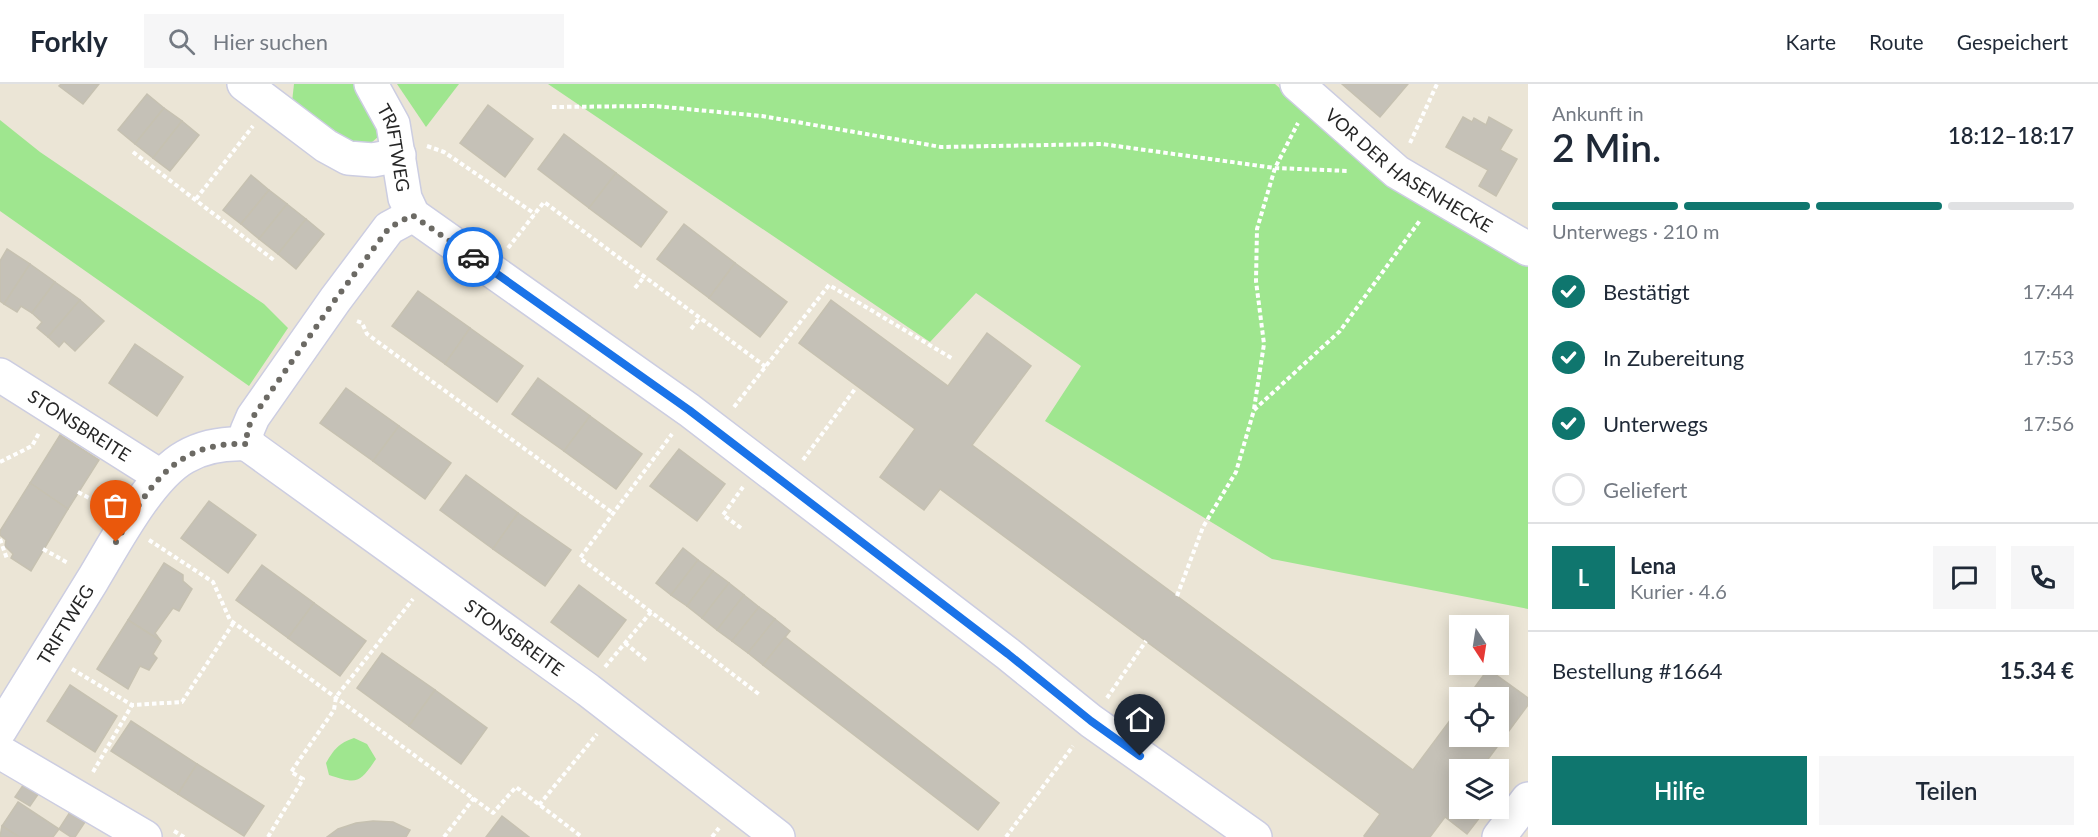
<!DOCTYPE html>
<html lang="de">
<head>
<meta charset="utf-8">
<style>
	:root { --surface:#fff; --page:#f6f6f7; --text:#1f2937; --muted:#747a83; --line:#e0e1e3; --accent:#0f766e }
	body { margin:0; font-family:Lato,sans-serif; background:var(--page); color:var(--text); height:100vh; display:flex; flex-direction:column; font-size:22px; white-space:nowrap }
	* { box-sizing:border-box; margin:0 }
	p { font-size:20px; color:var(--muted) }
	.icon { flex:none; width:33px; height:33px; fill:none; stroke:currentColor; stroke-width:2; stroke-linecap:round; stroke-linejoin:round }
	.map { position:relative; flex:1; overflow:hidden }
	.details { display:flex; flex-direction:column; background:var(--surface); width:570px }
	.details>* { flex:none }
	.needle { width:39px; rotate:168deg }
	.fabs { position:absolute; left:1449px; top:531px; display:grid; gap:12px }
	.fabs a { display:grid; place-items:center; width:60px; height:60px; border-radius:0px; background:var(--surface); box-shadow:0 3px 15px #0003; font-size:30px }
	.pin { position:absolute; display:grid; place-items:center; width:51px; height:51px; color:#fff; margin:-62px -26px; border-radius:50% 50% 50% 0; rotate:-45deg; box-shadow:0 0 6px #0007 }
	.pin .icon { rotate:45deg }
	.courier { position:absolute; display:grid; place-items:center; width:60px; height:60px; margin:-30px; border:4px solid #1a73e8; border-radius:50%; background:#fff; color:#222; box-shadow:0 2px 8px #0007 }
	.head em { font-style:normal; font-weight:600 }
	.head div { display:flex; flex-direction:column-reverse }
	.head { display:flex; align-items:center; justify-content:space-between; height:102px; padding:0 24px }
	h1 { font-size:39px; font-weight:600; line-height:45px }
	.bar { display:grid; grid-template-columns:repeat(4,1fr); gap:9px 6px; align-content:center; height:72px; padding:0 24px }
	.bar i { height:8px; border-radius:4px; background:var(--line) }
	.bar .on { background:var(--accent) }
	.bar p { grid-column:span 4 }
	.line { display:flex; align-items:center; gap:15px; padding:0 24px; border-top:2px solid var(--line) }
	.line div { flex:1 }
	.round { display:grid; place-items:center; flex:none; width:63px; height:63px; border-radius:0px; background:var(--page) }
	ol { padding:0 24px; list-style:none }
	li { display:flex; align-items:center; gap:18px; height:66px }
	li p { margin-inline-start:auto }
	li .icon { padding:6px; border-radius:50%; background:var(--accent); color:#fff; stroke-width:4 }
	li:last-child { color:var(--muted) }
	li i { width:33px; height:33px; border:3px solid var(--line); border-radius:50% }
	.cta { display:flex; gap:12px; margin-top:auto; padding:12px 24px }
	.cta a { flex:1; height:69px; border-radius:0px; background:var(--accent); color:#fff; font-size:24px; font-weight:600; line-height:69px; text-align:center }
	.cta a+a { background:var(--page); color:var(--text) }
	header { display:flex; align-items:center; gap:36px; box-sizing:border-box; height:84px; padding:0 30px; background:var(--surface); border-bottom:2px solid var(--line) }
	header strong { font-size:28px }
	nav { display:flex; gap:33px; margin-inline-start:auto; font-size:21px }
	.search { width:420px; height:54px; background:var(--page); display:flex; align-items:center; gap:15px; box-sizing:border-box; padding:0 21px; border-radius:0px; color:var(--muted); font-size:22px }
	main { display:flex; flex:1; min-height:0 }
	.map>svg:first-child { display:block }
	.green { fill:#9fe68f }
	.building { fill:#c5c1b7; stroke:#c6c1b1; stroke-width:1.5 }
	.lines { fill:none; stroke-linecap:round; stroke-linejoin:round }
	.minor-casing { stroke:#cccde1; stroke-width:36 }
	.path { stroke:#fff; stroke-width:4; stroke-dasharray:4.5 3; stroke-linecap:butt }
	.minor { stroke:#fff; stroke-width:33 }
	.done { stroke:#6c6a64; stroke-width:6; stroke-dasharray:0 10.8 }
	.route { stroke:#1a73e8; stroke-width:8 }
	.labels { text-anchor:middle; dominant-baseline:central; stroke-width:6; stroke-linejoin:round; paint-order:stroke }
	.street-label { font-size:18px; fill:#272727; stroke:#fff }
</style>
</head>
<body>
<header>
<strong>Forkly</strong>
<div class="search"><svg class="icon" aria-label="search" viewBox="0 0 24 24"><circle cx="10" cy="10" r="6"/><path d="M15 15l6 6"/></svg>Hier suchen</div>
<nav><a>Karte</a><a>Route</a><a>Gespeichert</a></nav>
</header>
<main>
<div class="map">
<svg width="1528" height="753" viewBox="0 0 1528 753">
	<rect width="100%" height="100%" fill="#ebe5d6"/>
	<!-- green -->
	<g class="green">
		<path d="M294,0H358L380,51L370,60H355L292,18Z"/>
		<path d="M397,0H459L426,43Z"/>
		<path d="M548,0H1275L1401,109L1528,178V525L1272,475L1045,337L1081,282L976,209L930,258Z"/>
		<path d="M0,36L40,68L264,220L288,244L249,302L0,127Z"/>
		<path d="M354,654L367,660L376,675C359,700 357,700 329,691L326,679C334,665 339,659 354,654Z"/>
	</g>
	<!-- building -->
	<g class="building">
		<path d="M61,0H99L83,20L59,2Z"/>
		<path d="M1342,0H1408L1380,33Z"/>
		<path d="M147,10L164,24L135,60L118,46Z"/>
		<path d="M488,21L533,55L505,93L460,59Z"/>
		<path d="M164,24L182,37L153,74L135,60Z"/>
		<path d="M1463,33L1472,38L1474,34L1486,41L1489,33L1512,46L1500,66L1517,75L1496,112L1479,102L1488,86L1446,63Z"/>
		<path d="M182,37L199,51L170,87L153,74Z"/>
		<path d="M564,50L616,89L589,124L538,85Z"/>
		<path d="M616,89L667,128L641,163L589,124Z"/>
		<path d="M251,91L269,106L241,140L223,126Z"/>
		<path d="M269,106L287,120L259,155L241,140Z"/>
		<path d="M287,120L306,135L278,170L259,155Z"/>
		<path d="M306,135L324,150L296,185L278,170Z"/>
		<path d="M684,140L735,179L709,214L657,175Z"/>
		<path d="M7,165L30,180L4,220L0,217V177Z"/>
		<path d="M735,179L787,218L760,253L709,214Z"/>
		<path d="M30,180L55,198L32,229L21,222L17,228L4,220Z"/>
		<path d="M55,198L80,216L48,253L37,244L42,238L32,229Z"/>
		<path d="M418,207L470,244L445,280L392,242Z"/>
		<path d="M80,216L104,237L75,267L64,257L59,263L48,253Z"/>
		<path d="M831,216L948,302L987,249L1031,282L972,361L1413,686L1460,623V652H1498V614H1467L1488,585L1528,614V621L1480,686H1460V724H1487L1467,750L1445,733L1430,753H1365L1364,752L1380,730L940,405L924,426L880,393L915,345L799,259Z"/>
		<path d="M470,244L523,282L497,318L445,280Z"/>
		<path d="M135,260L183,293L157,332L109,299Z"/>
		<path d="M538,294L590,332L564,367L512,330Z"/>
		<path d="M346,304L399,342L373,377L320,339Z"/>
		<path d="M590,332L642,370L616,405L564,367Z"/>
		<path d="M399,342L451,379L425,415L373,377Z"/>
		<path d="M60,351L99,376L68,425L30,399Z"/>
		<path d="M679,365L725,400L697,437L650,402Z"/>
		<path d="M466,391L518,429L493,465L440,426Z"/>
		<path d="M30,399L68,425L31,487L11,474L13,470L5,462L6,456L0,451V447Z"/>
		<path d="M209,417L256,451L228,489L181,454Z"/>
		<path d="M518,429L571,466L545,502L493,465Z"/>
		<path d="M683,464L698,476L671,511L656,499Z"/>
		<path d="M698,476L713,487L687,522L671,511Z"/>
		<path d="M164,479L183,491V497L192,505L179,527L173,524L155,549L161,557L128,536Z"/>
		<path d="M262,481L314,519L288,554L236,516Z"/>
		<path d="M713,487L729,499L702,534L687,522Z"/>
		<path d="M729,499L744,511L717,546L702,534Z"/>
		<path d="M579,501L626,536L598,573L551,538Z"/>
		<path d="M744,511L759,523L732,557L717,546Z"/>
		<path d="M314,519L366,557L340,592L288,554Z"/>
		<path d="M759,523L775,535L748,569L732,557Z"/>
		<path d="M775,535L790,547L763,581L748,569Z"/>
		<path d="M128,536L161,557L153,570L157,574L149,586L140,582L128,605L97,585Z"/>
		<path d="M785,553L999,719L978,746L763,581Z"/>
		<path d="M382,569L435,606L409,642L357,604Z"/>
		<path d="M70,601L117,632L95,668L47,637Z"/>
		<path d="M435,606L487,644L461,680L409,642Z"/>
		<path d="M131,637L197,680L178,710L111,667Z"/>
		<path d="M197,680L264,722L244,752L178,710Z"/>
		<path d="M26,697L41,706L30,722L15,713Z"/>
		<path d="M18,718L59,745L53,753H19L2,742Z"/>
		<path d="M70,728L85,738L75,753H71L59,745Z"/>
		<path d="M502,732L529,753H486Z"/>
		<path d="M373,737L393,738L410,746L406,753H327L338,745L356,739Z"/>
		<path d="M2,742L19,753H0Z"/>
	</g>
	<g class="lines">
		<defs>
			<g id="minor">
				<path d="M244,0L326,62L348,74L373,76L399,71"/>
				<path id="s1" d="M371,0L393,40L405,114L413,131L689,326L1008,570L1091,637L1255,753"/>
				<path id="s2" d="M1297,0L1397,88L1528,165"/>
				<path id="s3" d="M0,291L160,392"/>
				<path id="s4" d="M247,360L588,606L778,753"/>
				<path d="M247,360V347L253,333L335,216L389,144L413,131"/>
				<path id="s5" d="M0,646C31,596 61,547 92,497C114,461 149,393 185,373C204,362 225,359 247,360"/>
				<path d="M0,668L145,753"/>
				<path d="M1499,753L1528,715"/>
			</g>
		</defs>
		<!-- minor casing -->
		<use href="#minor" class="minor-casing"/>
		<!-- path -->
		<g class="path">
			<path d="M552,23L654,22L762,32L941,63L1102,60L1275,84L1349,87"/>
			<path d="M1410,59L1437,0"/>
			<path d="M427,62L444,68L535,130"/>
			<path d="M133,68L275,177"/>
			<path d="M196,115L253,42"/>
			<path d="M508,164L544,118L766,283"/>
			<path d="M635,204L644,193"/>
			<path d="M357,237L362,239L367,250L614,430"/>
			<path d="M691,245L700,234"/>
			<path d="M734,323L829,201L953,275"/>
			<path d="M1254,325L1264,260L1256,197L1257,145L1275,84L1298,39"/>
			<path d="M803,376L855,305"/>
			<path d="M0,378L32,362L39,349"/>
			<path d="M78,408L102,421"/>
			<path d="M741,444L723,431L743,403"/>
			<path d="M0,455L7,475"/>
			<path d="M149,456L213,498L230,536L493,729L516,703L582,753"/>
			<path d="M43,465L68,479"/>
			<path d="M1177,512L1203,443L1236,388L1254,326L1340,247L1421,135"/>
			<path d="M651,528L580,474L672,350"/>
			<path d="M625,559L647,577"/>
			<path d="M605,583L651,528L760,611"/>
			<path d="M72,585L132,621L182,618L234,538"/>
			<path d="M1107,614L1146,557"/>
			<path d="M93,688L132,621"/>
			<path d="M539,721L597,650"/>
			<path d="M174,747L184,753"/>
			<path d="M268,753L303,695L291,688L334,626L336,613L413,515"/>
			<path d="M444,753L474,714"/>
			<path d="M712,753L719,744"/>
			<path d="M1006,753L1073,662"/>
		</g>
		<!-- minor -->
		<use href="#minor" class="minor"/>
	</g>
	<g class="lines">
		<!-- done -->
		<path class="done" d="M116,458C149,403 174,357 247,360V347L253,333L335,216L389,144L412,131L473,173"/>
		<!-- route -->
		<path class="route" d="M473,173L689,326L1008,570L1091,637L1140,672"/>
	</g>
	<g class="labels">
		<!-- street labels -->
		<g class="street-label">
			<text stroke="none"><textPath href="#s1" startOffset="69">TRIFTWEG</textPath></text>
			<text stroke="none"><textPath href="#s2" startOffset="142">VOR DER HASENHECKE</textPath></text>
			<text stroke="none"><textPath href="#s3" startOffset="94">STONSBREITE</textPath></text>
			<text stroke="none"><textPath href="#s5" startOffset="124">TRIFTWEG</textPath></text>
			<text stroke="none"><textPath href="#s4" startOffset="330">STONSBREITE</textPath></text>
		</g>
	</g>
</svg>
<div class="fabs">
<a><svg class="needle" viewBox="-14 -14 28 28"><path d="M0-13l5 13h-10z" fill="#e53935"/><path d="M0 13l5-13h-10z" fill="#747a83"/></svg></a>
<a><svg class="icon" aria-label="locate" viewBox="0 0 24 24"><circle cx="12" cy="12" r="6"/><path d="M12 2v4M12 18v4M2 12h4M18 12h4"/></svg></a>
<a><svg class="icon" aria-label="layers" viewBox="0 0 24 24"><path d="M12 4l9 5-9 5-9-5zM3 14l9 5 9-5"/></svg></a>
</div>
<div class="pin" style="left:116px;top:458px;background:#ea580c"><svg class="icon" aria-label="bag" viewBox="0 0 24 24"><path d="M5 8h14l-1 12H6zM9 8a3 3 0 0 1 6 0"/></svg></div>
<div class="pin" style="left:1140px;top:672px;background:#1f2937"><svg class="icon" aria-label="home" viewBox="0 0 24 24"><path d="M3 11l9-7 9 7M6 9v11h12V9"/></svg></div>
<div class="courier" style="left:473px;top:173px"><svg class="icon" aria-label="car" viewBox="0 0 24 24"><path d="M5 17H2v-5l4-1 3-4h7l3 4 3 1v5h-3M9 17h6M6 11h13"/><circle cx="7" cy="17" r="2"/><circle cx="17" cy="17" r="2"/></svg></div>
</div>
<section class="details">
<div class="head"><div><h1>2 Min.</h1><p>Ankunft in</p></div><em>18:12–18:17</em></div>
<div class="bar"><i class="on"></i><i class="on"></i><i class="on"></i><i></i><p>Unterwegs · 210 m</p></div>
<ol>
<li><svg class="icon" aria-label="check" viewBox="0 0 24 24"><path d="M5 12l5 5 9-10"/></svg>Bestätigt<p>17:44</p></li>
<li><svg class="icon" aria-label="check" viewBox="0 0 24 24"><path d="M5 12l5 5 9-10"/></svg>In Zubereitung<p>17:53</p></li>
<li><svg class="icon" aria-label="check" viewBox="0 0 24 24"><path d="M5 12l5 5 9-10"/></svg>Unterwegs<p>17:56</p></li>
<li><i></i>Geliefert</li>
</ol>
<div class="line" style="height:108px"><b class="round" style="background:var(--accent);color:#fff">L</b><div><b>Lena</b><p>Kurier · 4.6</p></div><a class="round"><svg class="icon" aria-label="chat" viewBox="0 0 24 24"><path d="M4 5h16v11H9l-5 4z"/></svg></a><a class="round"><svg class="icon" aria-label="phone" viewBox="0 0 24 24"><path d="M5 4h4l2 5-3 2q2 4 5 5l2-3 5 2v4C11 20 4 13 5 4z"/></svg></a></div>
<div class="line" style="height:78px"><div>Bestellung #1664</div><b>15.34 €</b></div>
<div class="cta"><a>Hilfe</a><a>Teilen</a></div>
</section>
</main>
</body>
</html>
